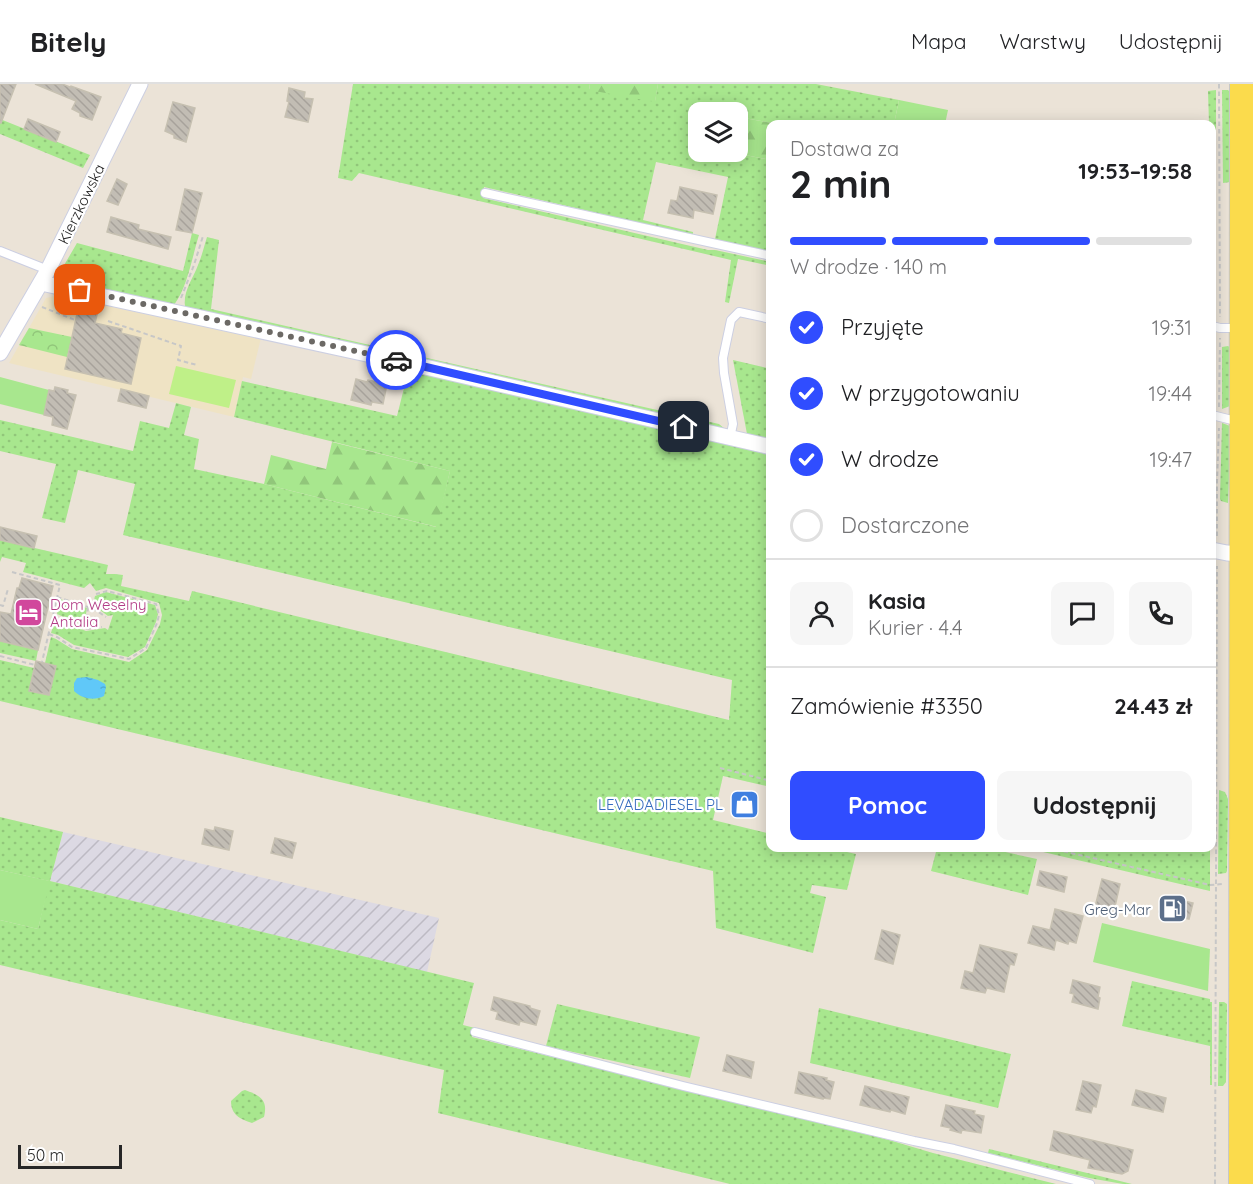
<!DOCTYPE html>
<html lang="pl">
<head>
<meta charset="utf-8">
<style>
	:root { --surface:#fff; --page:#f6f6f6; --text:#202124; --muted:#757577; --line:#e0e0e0; --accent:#304dff }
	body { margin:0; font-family:Quicksand,sans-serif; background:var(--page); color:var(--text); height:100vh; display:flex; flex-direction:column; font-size:22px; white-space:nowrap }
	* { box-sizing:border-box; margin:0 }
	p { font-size:20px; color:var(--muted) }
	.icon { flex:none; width:33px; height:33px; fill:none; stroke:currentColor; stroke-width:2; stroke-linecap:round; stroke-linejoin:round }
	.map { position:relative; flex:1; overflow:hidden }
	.drawer { position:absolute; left:766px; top:36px; width:450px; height:732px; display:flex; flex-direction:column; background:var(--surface); border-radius:12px; box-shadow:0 3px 15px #0003 }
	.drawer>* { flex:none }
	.tools { position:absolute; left:688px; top:18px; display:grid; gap:12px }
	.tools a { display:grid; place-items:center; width:60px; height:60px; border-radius:12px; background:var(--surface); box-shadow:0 3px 15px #0003; font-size:30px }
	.scale { position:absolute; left:18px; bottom:15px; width:104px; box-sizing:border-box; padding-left:6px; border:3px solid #272727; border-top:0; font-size:16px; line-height:21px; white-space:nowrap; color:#272727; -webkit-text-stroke:4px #fff; paint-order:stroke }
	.pin { position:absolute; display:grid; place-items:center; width:51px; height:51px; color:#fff; margin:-26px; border-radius:12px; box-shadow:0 3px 9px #0006 }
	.courier { position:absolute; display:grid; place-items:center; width:60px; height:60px; margin:-30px; border:4px solid #304dff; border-radius:50%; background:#fff; color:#222; box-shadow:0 2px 8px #0007 }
	.head em { font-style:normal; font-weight:700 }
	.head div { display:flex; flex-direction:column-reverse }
	.head { display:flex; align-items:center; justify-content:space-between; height:102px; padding:0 24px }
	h1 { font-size:39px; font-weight:700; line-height:45px }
	.bar { display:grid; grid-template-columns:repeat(4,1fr); gap:9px 6px; align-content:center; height:72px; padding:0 24px }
	.bar i { height:8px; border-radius:4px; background:var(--line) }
	.bar .on { background:var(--accent) }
	.bar p { grid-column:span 4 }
	.line { display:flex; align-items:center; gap:15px; padding:0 24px; border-top:2px solid var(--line) }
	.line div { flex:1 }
	.round { display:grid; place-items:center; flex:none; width:63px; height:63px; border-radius:12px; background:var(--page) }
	ol { padding:0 24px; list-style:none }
	li { display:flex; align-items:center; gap:18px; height:66px }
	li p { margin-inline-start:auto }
	li .icon { padding:6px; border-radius:50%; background:var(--accent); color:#fff; stroke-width:4 }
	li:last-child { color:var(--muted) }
	li i { width:33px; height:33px; border:3px solid var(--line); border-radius:50% }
	.action { display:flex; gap:12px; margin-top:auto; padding:12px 24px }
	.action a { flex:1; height:69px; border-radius:12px; background:var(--accent); color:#fff; font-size:24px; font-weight:700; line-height:69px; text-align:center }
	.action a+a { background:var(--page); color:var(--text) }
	header { display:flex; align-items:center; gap:36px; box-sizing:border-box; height:84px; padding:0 30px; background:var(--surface); border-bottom:2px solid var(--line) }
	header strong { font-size:28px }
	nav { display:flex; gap:33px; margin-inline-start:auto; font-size:21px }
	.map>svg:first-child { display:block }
	.industrial { fill:url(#industrial-furrows) }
	.education { fill:#efe3c4 }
	.grass { fill:url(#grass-dots) }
	.forest { fill:url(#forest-firs) }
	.park { fill:url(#park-crowns) }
	.garden { fill:#a8e78e }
	.pitch { fill:#bff088 }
	.water { fill:url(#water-ripples) }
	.building { fill:url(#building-back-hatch); stroke:#c6c0b1; stroke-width:1.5 }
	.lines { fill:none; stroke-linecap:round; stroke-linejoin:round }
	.lane-casing { stroke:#cccfe2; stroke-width:10 }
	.street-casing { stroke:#cccfe2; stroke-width:17 }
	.primary-casing { stroke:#c7c7c7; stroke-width:28 }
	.path { stroke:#c7c7c7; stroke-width:2; stroke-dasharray:4.5 3; stroke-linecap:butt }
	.lane { stroke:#fff; stroke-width:8 }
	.street { stroke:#fff; stroke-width:15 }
	.primary { stroke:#fbdb4c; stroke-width:26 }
	.done { stroke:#6c6965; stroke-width:6; stroke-dasharray:0 10.8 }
	.route { stroke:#304dff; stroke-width:8 }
	.labels { text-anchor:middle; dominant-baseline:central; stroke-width:4.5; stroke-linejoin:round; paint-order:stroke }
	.street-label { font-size:15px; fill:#272727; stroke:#fff }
	.hotel-label { font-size:15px; fill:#b23c85; stroke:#fff; text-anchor:start }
	.shop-label { font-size:15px; fill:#366cbe; stroke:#fff; text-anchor:end }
	.service-label { font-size:15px; fill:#4e5e75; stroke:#fff; text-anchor:end }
</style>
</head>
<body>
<header>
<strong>Bitely</strong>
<nav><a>Mapa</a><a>Warstwy</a><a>Udostępnij</a></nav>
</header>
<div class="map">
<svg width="1253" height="1100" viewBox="0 0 1253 1100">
	<defs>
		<pattern id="industrial-furrows" width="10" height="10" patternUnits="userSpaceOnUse" patternTransform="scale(1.5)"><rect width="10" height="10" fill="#dcd9e3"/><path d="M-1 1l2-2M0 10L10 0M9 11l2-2" fill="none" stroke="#bdbac3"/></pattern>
		<pattern id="grass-dots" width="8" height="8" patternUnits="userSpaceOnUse" patternTransform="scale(1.5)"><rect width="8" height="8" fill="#a8e78e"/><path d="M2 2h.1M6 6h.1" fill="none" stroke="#91c67a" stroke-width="1.8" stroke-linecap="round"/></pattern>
		<pattern id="forest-firs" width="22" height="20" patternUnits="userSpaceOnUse" patternTransform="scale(1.5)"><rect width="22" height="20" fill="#a8e78e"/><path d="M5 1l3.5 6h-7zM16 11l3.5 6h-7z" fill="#91c67a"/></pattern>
		<pattern id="park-crowns" width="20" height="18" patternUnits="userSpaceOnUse" patternTransform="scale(1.5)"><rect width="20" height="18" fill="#a8e78e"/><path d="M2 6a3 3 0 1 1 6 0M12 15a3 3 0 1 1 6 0" fill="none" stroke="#91c67a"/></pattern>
		<pattern id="water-ripples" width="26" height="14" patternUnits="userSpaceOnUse" patternTransform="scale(1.5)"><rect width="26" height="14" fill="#60c8f8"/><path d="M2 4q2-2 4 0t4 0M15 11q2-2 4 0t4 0" fill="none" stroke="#53acd5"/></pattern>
		<pattern id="building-back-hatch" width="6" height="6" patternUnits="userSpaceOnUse" patternTransform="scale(1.5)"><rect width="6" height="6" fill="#c2bdb4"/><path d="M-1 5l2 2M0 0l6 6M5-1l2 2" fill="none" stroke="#a7a29b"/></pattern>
	</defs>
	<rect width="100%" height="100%" fill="#ebe3d7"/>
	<!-- industrial -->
	<path class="industrial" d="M63,748L439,834L427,888L50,797Z"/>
	<!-- education -->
	<path class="education" d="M69,209L261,254L251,295L243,293L234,333L9,279L46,214Z"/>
	<!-- grass -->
	<g class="grass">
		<path d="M353,0H590L589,5L655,17L658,0H816L899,16L894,40H778L738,33V28H714L705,27L704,28H699V68H730L771,76V169L715,155L728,93L656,78L643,136L693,148V151L484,103L483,114L708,166H715L771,178V182L738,175L729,219L725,218L731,176L359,89L352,97L338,94Z"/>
		<path d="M1216,6V97H1212V40H1209L1208,7Z"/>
		<path d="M1222,6H1228L1231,9L1230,98L1223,99Z"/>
		<path d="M0,35L90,71L83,84L0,50Z"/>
		<path d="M192,149L199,151C192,173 188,202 174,221L71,199L65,191L63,183L77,159L183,187Z"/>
		<path d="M207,153L219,156L211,225L719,340L725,345L188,224L185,222C183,207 193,195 198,181C202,172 204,162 207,153Z"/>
		<path d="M1228,262L1231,264L1230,322L1222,325V263Z"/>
		<path d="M733,276L771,285V356L747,350Z"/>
		<path d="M417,287L771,367V703L723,692L713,736L771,750V764H829L856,770L847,806L812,801L810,809L826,813L813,869L716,844L713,787L0,617V576L34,584L29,606L49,611L56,582L45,579L51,553L56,555L72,565L129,578L147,566L160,540L162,531L159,519L106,504L96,507L90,499L84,504L23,488L26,479L2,473L0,478V456L108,481L106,490H115L123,491L121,502L189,517L192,507L729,636L732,596L123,451L135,400L78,386L65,439L42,434L56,380L0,367V336L133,367L140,337L169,344L176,319L191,323L184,351L199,355L194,385L264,400L436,443L450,387L234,333L242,297L397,332L408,288Z"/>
		<path d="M1222,339L1230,342L1231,346L1228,419L1221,417L1220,415Z"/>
		<path d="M106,508L155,521L158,530L156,538L145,563L128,573L74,561L58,551L51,549L55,535L86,547L105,544L108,546L113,531L108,532L93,521L95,512Z"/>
		<path d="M60,515L87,524L84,542L57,530Z"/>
		<path d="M13,555L24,563L38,566L36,577L0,569V557L12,560Z"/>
		<path d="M1219,706L1225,708L1228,715L1227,787L1226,789L1218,790Z"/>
		<path d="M0,733L63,748L50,797L474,899L463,941L475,944L472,953L889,1056L933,1069L1056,1100H730L438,1029L444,986L0,881V836L38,845L49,797L0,786Z"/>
		<path d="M937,764H987L1037,775L1028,811L931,787Z"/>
		<path d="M1026,764H1210V807Z"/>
		<path d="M1132,897L1210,915V918H1212V1001H1210V962L1122,942Z"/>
		<path d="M1219,918H1224L1227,920L1226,998L1223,1002H1218Z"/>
		<path d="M557,920L700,953L690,994L546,962Z"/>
		<path d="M819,924L1011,970L998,1024L810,979Z"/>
		<path d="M245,1006C261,1012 268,1016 264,1033L252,1039C240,1035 231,1031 231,1017L242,1007Z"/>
		<path d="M989,1065L1132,1100H1123L1089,1094L988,1069Z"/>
	</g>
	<!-- forest -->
	<g class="forest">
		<path d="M590,0H658L655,18L589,6Z"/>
		<path d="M738,33L778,40H771V76L730,68H738Z"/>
		<path d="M332,358L450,387L437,443L264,400L271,371L326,385Z"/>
	</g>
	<!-- park -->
	<path class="park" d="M29,244L72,253L67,273L19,261Z"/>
	<!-- garden -->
	<g class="garden">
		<path d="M899,16L948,26L945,40H894Z"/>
		<path d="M0,293L49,306L44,331L0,320Z"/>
		<path d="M0,786L50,797L38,845L0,836Z"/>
		<path d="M1102,839L1210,865L1208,907L1093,878Z"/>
	</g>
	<!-- pitch -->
	<path class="pitch" d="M176,282L236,296L229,324L169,310Z"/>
	<!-- water -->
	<path class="water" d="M87,593L98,596L105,600L106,603L104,612C94,617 82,615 74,607V599L77,594Z"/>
	<!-- building -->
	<g class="building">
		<path d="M0,0H16L1,39H0Z"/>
		<path d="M35,0H62L70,3L71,2L101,13L92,36L80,32V29L72,25L76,17Z"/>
		<path d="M289,4L305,8L304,14L313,15L308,38L285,33L289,18L287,17Z"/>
		<path d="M173,18L195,24L186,58L174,54V51L165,47Z"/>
		<path d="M28,35L60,48L56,58L24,45Z"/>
		<path d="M117,95L127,100L118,121L107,117Z"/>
		<path d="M680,103L717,111L713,130L694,126L693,134L668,129L671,116L677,117Z"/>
		<path d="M185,105L202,109L192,149L176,146Z"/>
		<path d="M111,133L139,141L138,145L171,153L168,165L107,148Z"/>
		<path d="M64,214L99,222L95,239L122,245L121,249L141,254L131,300L65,285L77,230L61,227Z"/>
		<path d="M356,295L367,298L368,296L387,300L383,320L372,318L371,321L351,316Z"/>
		<path d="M55,303L68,306L67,309L76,311L67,345L52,341L53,333L44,331L49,306L54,307Z"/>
		<path d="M121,305L149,312L146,324L118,317Z"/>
		<path d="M0,443L37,452L34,464L0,456Z"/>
		<path d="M22,494L53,502L38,566L0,557V528L11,530L17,504H19Z"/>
		<path d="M36,577L56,582L49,611L29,607Z"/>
		<path d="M215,743L233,747L229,766L202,760L205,745L214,747Z"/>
		<path d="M275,754L296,759L292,774L271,769Z"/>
		<path d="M1040,787L1067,793L1064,808L1037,801Z"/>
		<path d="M1102,795L1120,800L1114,827L1095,823Z"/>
		<path d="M1163,812L1193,819L1189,835L1159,828Z"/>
		<path d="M1055,825L1083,832L1076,859L1069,857L1068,860L1056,856L1054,866L1028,859L1033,842L1050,846Z"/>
		<path d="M882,846L900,851L893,880L875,875Z"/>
		<path d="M980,861L1017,870L1014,881L1010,880L1004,908L987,904L985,909L961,904L965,887L973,889Z"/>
		<path d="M1073,896L1100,903L1098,913L1100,914L1098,925L1072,918L1074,910L1070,909Z"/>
		<path d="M494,913L530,922V924L540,927L536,941L520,937L519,941L496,935L498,928L491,926Z"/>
		<path d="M727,971L754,978L751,994L723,987Z"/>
		<path d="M799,988L827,994L826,996L834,998L830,1015L823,1014V1015L795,1009Z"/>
		<path d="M1083,997L1101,1001L1096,1023L1093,1022L1091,1029L1076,1026Z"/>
		<path d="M865,1002L909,1013L905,1030L891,1026L890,1028L860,1021Z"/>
		<path d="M1136,1006L1166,1014L1163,1028L1132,1021Z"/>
		<path d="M946,1021L975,1027L974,1030L984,1032L981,1049L962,1046L961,1049L950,1046L951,1044L941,1042Z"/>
		<path d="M1054,1047L1133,1066L1128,1087L1122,1090L1088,1084L1090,1076L1050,1066Z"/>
	</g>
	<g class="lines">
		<defs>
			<g id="lane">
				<path d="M485,109L771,172"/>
				<path d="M0,167L48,186"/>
				<path d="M1212,242L1220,244H1240"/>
				<path d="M1212,331L1240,338"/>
				<path d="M730,354L733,340L724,289L723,274L731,236L739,228L771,235"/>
				<path d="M475,948L683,1002L914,1057L954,1065L1090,1100"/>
			</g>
			<g id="street">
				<path d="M41,199L408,279L771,363"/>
				<path d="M0,269L48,186L140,0"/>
				<path d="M1212,466L1227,469L1242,470"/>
			</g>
			<path id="primary" d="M1242,1100L1243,0"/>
		</defs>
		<!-- lane casing -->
		<use href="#lane" class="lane-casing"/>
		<!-- street casing -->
		<use href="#street" class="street-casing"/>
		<!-- primary casing -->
		<use href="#primary" class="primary-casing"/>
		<!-- path -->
		<g class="path">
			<path d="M1219,0L1220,233"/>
			<path d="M181,214L194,181L203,152"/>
			<path d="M42,223L75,236"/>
			<path d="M108,237L181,262L178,276L197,281"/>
			<path d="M1219,323L1220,254"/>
			<path d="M1217,452V397L1219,344"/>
			<path d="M12,488L60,501L42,578"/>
			<path d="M57,513L94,525L106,533"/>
			<path d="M0,521L3,522L8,505"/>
			<path d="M88,523L86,545L102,543"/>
			<path d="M53,531L86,545"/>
			<path d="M49,550L57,553L72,563L129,575L146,564L157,539L159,531L156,520L107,507L96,510"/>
			<path d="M0,572L35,581"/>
			<path d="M720,684L771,697"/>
			<path d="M1049,764L1210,801L1222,800"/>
			<path d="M1215,1100L1217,482"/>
		</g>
		<!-- lane -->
		<use href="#lane" class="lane"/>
		<!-- street -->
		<use href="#street" class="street"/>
		<!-- primary -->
		<use href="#primary" class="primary"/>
	</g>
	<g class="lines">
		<!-- done -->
		<path class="done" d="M80,206L396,276"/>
		<!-- route -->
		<path class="route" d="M396,276L684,343"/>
	</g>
	<!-- icons -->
	<defs>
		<symbol id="hotel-square" viewBox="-11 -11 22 22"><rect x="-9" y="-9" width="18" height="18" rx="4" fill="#d1479c" stroke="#fff"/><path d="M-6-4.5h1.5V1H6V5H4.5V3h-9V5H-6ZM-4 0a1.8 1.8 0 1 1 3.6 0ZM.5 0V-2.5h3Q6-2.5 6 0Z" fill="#fff"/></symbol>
		<symbol id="shop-square" viewBox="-11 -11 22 22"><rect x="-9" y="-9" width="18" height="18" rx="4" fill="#3f7fe0" stroke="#fff"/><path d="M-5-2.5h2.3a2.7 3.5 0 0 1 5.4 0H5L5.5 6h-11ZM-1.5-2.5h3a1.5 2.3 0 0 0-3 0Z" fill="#fff"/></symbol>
		<symbol id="fuel-square" viewBox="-11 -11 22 22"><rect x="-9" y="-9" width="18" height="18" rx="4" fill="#5c6f8a" stroke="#fff"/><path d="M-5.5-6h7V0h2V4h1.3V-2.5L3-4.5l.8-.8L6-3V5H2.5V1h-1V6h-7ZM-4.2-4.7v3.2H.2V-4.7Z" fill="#fff"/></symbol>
	</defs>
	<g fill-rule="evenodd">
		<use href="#hotel-square" x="12" y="512" width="33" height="33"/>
		<use href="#shop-square" x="728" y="704" width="33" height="33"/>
		<use href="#fuel-square" x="1156" y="808" width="33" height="33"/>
	</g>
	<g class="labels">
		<!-- street labels -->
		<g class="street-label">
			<text transform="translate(81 120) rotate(-64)">Kierzkowska</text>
		</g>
		<!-- hotel labels -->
		<g class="hotel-label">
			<text x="50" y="520">Dom Weselny<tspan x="50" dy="17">Antalia</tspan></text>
		</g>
		<!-- shop labels -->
		<g class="shop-label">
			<text x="723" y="720">LEVADADIESEL PL</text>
		</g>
		<!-- service labels -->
		<g class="service-label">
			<text x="1151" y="825">Greg-Mar</text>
		</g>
	</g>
</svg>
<div class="tools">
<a><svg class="icon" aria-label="layers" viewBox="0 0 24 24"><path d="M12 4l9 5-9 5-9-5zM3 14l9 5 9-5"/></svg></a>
</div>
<div class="scale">50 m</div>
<div class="pin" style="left:80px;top:206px;background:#ea580c"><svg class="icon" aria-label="bag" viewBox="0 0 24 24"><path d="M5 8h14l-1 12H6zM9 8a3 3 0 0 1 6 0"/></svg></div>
<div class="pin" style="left:684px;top:343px;background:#1f2937"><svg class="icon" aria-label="home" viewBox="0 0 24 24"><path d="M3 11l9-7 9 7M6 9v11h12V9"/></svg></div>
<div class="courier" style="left:396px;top:276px"><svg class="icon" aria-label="car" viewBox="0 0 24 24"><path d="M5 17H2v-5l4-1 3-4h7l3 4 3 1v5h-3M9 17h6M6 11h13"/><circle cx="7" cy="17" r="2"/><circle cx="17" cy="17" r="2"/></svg></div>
<section class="drawer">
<div class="head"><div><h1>2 min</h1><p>Dostawa za</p></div><em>19:53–19:58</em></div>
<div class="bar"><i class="on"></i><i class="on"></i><i class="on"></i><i></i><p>W drodze · 140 m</p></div>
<ol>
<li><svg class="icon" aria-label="check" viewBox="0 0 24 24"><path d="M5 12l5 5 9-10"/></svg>Przyjęte<p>19:31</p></li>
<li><svg class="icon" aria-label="check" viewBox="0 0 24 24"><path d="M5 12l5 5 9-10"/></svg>W przygotowaniu<p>19:44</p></li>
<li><svg class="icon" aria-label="check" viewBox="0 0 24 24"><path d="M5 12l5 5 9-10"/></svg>W drodze<p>19:47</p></li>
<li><i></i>Dostarczone</li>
</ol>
<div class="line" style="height:108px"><a class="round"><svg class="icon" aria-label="person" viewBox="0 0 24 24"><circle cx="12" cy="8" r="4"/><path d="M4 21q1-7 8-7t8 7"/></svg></a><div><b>Kasia</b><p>Kurier · 4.4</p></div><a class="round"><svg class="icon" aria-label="chat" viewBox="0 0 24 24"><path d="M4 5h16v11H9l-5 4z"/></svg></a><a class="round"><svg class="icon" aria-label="phone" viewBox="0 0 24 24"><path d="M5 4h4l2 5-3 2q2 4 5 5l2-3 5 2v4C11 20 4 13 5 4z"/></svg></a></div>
<div class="line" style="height:78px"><div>Zamówienie #3350</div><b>24.43 zł</b></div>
<div class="action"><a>Pomoc</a><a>Udostępnij</a></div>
</section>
</div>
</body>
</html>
